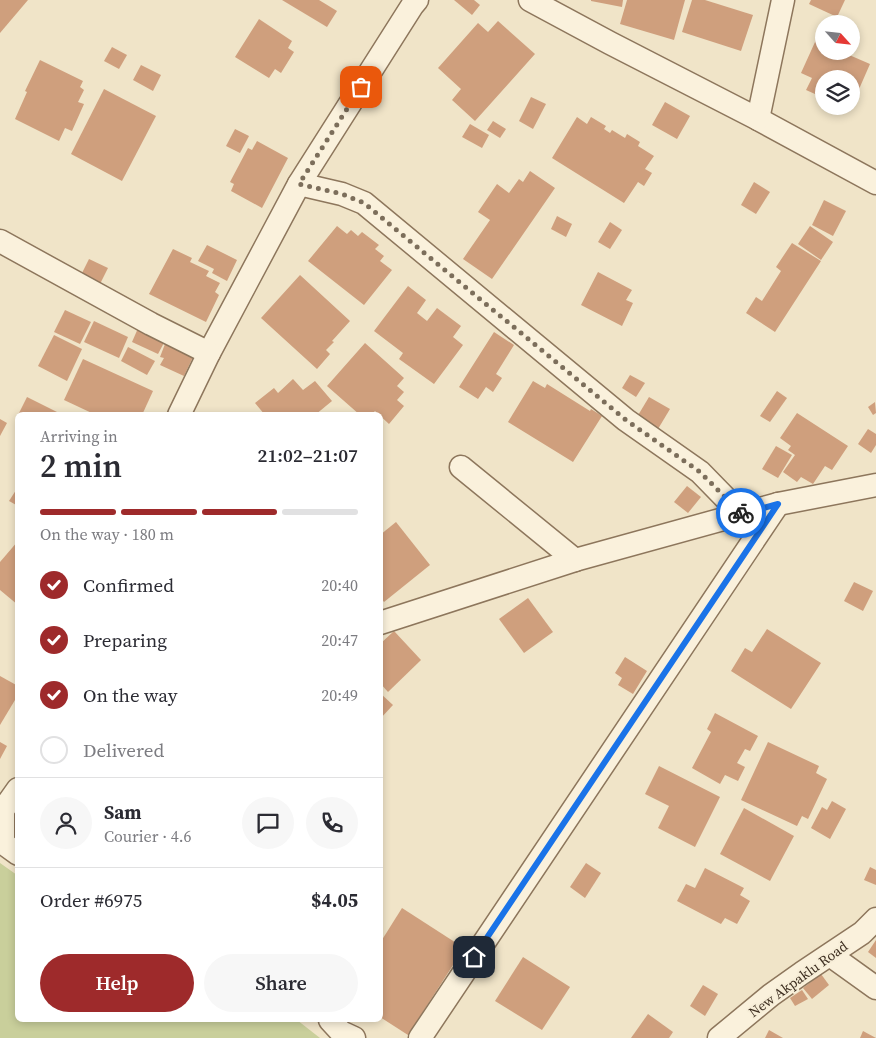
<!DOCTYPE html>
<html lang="en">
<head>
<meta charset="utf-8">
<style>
	:root { --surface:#fff; --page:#f7f7f7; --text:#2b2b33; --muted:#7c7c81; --line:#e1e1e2; --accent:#9e2a2b }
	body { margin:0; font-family:"Source Serif 4",serif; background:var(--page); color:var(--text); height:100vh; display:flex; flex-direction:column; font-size:19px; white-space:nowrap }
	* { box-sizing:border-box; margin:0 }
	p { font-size:16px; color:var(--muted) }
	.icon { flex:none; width:28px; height:28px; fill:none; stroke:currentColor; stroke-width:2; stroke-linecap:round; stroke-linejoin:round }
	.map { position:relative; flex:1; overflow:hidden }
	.drawer { position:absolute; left:15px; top:412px; width:368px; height:610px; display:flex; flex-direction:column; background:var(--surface); border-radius:8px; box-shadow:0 2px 8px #0003 }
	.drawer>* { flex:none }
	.needle { width:32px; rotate:117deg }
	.buttons { position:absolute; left:815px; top:15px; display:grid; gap:10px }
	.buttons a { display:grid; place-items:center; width:45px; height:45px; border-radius:50%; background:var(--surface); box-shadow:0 2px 8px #0003; font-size:25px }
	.pin { position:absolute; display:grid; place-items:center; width:42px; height:42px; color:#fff; margin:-21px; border-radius:10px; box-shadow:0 2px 8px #0006 }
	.courier { position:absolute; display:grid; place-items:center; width:50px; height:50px; margin:-25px; border:4px solid #1a73e8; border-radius:50%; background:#fff; color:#222; box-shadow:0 1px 6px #0007 }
	.summary em { font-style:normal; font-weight:600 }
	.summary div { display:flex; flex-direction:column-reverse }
	.summary { display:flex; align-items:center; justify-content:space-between; height:85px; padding:0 25px }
	h1 { font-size:32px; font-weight:600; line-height:38px }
	.bar { display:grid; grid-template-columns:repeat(4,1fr); gap:8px 5px; align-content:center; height:60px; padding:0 25px }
	.bar i { height:6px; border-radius:4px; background:var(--line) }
	.bar .on { background:var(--accent) }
	.bar p { grid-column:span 4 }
	.line { display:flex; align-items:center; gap:12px; padding:0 25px; border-top:1px solid var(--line) }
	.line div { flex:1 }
	.round { display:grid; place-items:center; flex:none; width:52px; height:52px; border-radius:26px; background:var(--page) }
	ol { padding:0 25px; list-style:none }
	li { display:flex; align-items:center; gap:15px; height:55px }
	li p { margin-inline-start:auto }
	li .icon { padding:5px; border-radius:50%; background:var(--accent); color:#fff; stroke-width:4 }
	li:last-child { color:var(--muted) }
	li i { width:28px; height:28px; border:2px solid var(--line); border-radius:50% }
	.primary-button { display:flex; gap:10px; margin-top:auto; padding:10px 25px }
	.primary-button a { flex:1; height:58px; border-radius:30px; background:var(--accent); color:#fff; font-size:20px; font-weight:600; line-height:58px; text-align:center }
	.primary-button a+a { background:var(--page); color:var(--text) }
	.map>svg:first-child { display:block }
	.green { fill:#c9cf9b }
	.building { fill:#cf9f7d }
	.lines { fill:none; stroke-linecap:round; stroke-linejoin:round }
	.minor-casing { stroke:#8d765c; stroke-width:25 }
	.minor { stroke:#faf1dc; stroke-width:22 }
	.done { stroke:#7c6e5b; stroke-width:5; stroke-dasharray:0 9 }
	.route { stroke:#1a73e8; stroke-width:6 }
	.labels { text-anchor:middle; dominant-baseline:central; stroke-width:4; stroke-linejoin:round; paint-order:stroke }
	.street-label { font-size:14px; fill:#3d2e20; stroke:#f7eed8 }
</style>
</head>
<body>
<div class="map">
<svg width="876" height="1038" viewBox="0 0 876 1038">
	<rect width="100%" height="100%" fill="#f0e4c8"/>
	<!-- green -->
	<path class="green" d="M0,863L17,875L18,1020H297L320,1038H0Z"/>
	<!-- building -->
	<g class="building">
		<path d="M0,0H28L0,33Z"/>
		<path d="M282,0H319L337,11L327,27Z"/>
		<path d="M454,0H474L480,5L472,15Z"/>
		<path d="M591,0H623L622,7L591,1Z"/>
		<path d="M627,0H685L674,40L620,24Z"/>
		<path d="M692,0H705L753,15L741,51L682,32Z"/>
		<path d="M811,0H845L837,17L809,4Z"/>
		<path d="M259,19L292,41L288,48L294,52L281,73L275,69L269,78L235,57Z"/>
		<path d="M498,21L535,54L475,121L452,100L461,89L438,68L478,23L488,32Z"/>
		<path d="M820,31L824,32V51H840L870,64L849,112L835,106H851V79H824V98L806,90L812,78L801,73Z"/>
		<path d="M112,47L127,55L119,69L104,61Z"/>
		<path d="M40,60L83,81L80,87L84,90L78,102L84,104L72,131L65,128L59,141L15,119L27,92L25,91Z"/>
		<path d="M141,65L161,75L153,91L133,80Z"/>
		<path d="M104,89L156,116L122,181L71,154Z"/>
		<path d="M531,97L546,104L533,129L519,121Z"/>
		<path d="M665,102L690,116L677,139L652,125Z"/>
		<path d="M577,117L587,124L591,117L606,126L604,129L610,133L612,130L625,138L627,134L640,142L638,146L654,156L645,169L652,173L644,186L638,182L624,203L552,158Z"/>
		<path d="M493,121L506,129L500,138L487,130Z"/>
		<path d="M470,124L489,135L482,148L462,137Z"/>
		<path d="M235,129L249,136L240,153L226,146Z"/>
		<path d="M257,141L288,158L262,208L231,191L234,184L230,182L248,148L252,150Z"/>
		<path d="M530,171L555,188L492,279L463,259L490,220L478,212L497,184L509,193L519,179L523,182Z"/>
		<path d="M754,182L770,192L756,214L741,205Z"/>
		<path d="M824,200L846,211L833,236L812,225Z"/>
		<path d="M557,216L572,224L566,237L551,229Z"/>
		<path d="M610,222L622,230L610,249L598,242Z"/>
		<path d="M337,226L347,234L351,230L358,236L362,232L379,245L375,249L384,256L380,261L392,270L364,305L308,261Z"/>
		<path d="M810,226L833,242L821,260L798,244Z"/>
		<path d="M792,243L821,261L775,332L746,313L756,297L762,301L781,271L776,267Z"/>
		<path d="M207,245L237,260L227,281L212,273L214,269L198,261Z"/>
		<path d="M173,249L192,258L190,262L209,271L206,276L220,283L215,292L219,295L206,322L149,294Z"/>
		<path d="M89,259L108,268L99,286L80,277Z"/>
		<path d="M598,272L632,290L626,300L633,303L622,326L581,305Z"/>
		<path d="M300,275L350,321L332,341L334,342L326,350L330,354L317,369L261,318Z"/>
		<path d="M408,286L426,300L417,313L427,321L437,308L461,326L453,337L463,345L434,384L399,359L403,353L374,331Z"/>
		<path d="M65,310L91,322L80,344L54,332Z"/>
		<path d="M94,321L128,337L119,358L84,342Z"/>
		<path d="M139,326L166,339L158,354L132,342Z"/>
		<path d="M494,332L514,345L496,374L502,378L493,392L486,387L478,399L459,387Z"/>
		<path d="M54,335L82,349L67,381L38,366Z"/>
		<path d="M365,343L404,378L397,386L404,392L397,400L404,406L389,424L375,411L371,415H360L327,386Z"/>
		<path d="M165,344L193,357L184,376L160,365L164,358L160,357Z"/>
		<path d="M128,347L155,361L147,375L121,361Z"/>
		<path d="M83,359L153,391L142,415H96L64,400Z"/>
		<path d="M630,375L645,383L636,397L622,388Z"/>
		<path d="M293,379L303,390L315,381L332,401L315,415H265L255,403L274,388L278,393Z"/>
		<path d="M533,381L545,388L547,384L590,411L591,409L602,416L573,462L508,422Z"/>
		<path d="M777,391L787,398L770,422L760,416Z"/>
		<path d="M27,397L57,412L56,415H18Z"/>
		<path d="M649,397L670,409L658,429L637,417Z"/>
		<path d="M875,402L876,413L873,415L868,407Z"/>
		<path d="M797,413L848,446L832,470L825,466L813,484L801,477L797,482L783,472L795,455L788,450L791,446L780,438Z"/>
		<path d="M0,419L7,423L0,436Z"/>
		<path d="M868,429L876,434V445L871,453L858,444Z"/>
		<path d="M776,446L792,455L778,478L762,469Z"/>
		<path d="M687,486L701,497L688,513L674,502Z"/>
		<path d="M18,487V506L9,501Z"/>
		<path d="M396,522L430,565L384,602L380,597V535Z"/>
		<path d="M18,541V605L0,590V562Z"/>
		<path d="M854,582L873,591L863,611L844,601Z"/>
		<path d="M528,598L553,632L524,653L499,619Z"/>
		<path d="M767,629L821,663L791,709L731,671L745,648L752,652Z"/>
		<path d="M394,631L421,660L388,692L380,683V644Z"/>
		<path d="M625,657L647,671L633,694L618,685L622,678L615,673Z"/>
		<path d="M0,676L18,686V695L0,725Z"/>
		<path d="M380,693L393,705L380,719Z"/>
		<path d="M715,713L758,736L750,751L745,749L737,763L745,767L738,781L725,775L720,784L692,768L711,732L707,729Z"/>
		<path d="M0,742L7,746L0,759Z"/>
		<path d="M768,742L819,766L816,773L827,779L808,819L802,816L797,826L741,800Z"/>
		<path d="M659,766L720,797L695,847L658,828L669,806L645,794Z"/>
		<path d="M832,801L846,809L830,839L811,828L822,807L827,810Z"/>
		<path d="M744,808L794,836L770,881L720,854Z"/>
		<path d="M586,863L601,873L585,898L570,887Z"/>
		<path d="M870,867L876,870V885L864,880Z"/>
		<path d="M705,868L744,888L740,895L750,901L737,924L725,918L721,924L677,901L686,884L695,888Z"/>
		<path d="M402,908L464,948L408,1035L380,1017V943Z"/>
		<path d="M876,940V958L868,952Z"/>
		<path d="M523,957L570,987L542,1030L495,1001Z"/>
		<path d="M821,974L829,985L812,999L803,988Z"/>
		<path d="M703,985L718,994L705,1016L690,1006Z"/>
		<path d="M802,990L808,999L795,1006L790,998Z"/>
		<path d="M648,1014L673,1032L669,1038H631Z"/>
		<path d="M769,1030L783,1038H765Z"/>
		<path d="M863,1031L876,1038H860Z"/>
	</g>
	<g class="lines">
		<defs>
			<g id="minor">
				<path d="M530,0L610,43L758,119L876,183"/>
				<path d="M758,119L783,0"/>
				<path d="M299,184L342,194L364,203L626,420L700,472L741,514"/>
				<path d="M0,241L151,324L209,353L299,184L412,6L417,0"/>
				<path d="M179,415L209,353"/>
				<path d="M461,467L575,560"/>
				<path d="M380,623L575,560L778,504L876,485"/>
				<path d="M18,789L3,810V843L18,854"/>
				<path d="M830,955L876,988"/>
				<path d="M330,1020L341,1032L354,1038"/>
				<path d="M420,1038L778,504"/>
				<path d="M719,1038L771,995L802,973L862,933L876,919"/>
			</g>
		</defs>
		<!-- minor casing -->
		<use href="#minor" class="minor-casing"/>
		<!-- minor -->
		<use href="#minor" class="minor"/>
	</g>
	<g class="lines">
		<!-- done -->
		<path class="done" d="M361,87L299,184L342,194L364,203L626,420L700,472L741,513"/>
		<!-- route -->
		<path class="route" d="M474,957L778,504L742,514L741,513"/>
	</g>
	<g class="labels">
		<!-- street labels -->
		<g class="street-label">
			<text transform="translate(798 979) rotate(-36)">New Akpaklu Road</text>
		</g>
	</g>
</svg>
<div class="buttons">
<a><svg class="needle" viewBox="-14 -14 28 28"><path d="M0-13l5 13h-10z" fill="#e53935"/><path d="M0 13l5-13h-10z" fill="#7c7c81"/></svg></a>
<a><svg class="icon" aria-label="layers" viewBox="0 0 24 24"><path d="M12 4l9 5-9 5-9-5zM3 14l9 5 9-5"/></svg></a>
</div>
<div class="pin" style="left:361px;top:87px;background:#ea580c"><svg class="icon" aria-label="bag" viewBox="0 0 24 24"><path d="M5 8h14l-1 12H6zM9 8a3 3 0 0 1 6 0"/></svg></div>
<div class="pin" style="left:474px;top:957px;background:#1f2937"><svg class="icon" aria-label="home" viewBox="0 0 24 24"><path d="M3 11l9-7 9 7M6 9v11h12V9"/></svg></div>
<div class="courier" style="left:741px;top:513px"><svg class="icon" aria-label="bike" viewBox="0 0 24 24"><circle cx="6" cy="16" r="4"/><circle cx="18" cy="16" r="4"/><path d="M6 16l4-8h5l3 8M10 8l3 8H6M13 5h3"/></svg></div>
<section class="drawer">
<div class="summary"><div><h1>2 min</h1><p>Arriving in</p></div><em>21:02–21:07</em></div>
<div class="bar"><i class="on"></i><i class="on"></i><i class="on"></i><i></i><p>On the way · 180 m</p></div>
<ol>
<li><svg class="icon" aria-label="check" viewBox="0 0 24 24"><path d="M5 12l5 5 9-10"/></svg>Confirmed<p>20:40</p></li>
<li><svg class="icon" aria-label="check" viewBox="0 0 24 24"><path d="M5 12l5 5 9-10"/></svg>Preparing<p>20:47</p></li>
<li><svg class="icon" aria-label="check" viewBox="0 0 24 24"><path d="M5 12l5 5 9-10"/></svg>On the way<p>20:49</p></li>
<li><i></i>Delivered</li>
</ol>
<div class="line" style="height:90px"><a class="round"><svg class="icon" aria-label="person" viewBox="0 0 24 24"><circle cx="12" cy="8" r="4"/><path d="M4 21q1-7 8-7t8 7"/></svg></a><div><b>Sam</b><p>Courier · 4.6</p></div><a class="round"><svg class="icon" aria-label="chat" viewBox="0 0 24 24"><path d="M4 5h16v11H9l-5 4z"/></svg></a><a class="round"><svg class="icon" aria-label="phone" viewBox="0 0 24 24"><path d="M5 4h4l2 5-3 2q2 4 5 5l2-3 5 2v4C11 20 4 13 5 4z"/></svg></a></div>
<div class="line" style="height:65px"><div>Order #6975</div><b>$4.05</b></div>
<div class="primary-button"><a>Help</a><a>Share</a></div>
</section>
</div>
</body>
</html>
